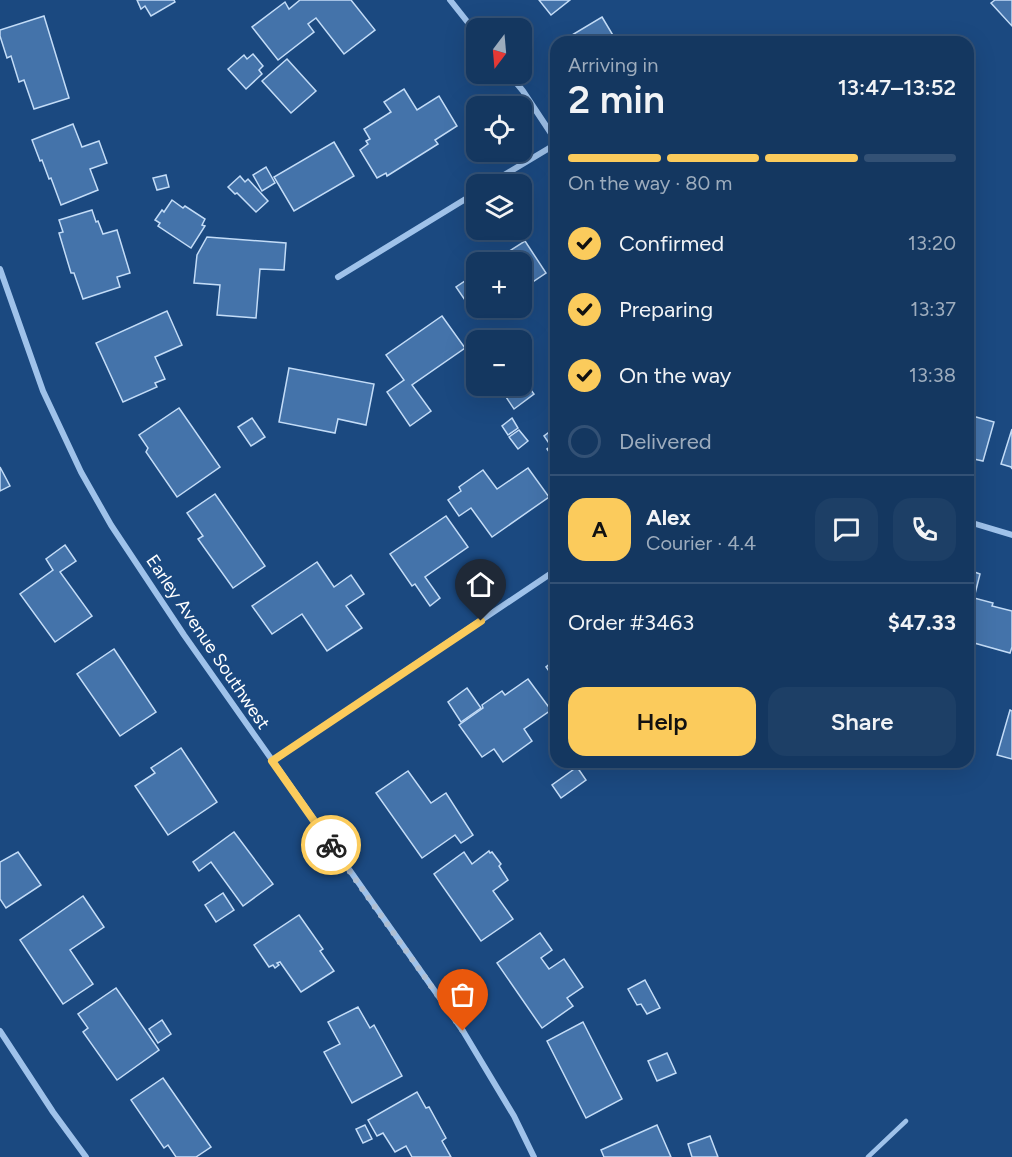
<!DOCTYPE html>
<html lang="en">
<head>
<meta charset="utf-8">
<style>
	:root { --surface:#143760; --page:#1d3f66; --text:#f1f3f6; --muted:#9dacbd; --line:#335175; --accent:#fbcb5c }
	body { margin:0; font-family:Figtree,sans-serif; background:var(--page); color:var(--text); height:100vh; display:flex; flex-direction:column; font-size:22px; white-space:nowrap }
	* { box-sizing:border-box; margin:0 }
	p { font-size:20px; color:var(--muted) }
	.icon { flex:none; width:33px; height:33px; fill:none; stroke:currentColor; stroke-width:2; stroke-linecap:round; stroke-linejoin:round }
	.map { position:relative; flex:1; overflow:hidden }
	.side { position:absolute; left:550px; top:36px; width:424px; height:732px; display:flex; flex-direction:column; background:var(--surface); border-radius:18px; box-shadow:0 6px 24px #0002,0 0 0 2px var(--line) }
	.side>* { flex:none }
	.needle { width:39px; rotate:196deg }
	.controls { position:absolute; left:466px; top:18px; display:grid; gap:12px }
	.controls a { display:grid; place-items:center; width:66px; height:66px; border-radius:12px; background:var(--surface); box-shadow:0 6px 24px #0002,0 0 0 2px var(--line); font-size:30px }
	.pin { position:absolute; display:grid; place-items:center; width:51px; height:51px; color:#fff; margin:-62px -26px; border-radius:50% 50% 50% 0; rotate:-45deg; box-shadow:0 0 6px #0007 }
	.pin .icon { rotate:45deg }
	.courier { position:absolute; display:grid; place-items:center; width:60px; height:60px; margin:-30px; border:4px solid #fbcb5c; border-radius:50%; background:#fff; color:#222; box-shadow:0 2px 8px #0007 }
	.headline em { font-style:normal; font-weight:600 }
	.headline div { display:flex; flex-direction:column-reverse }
	.headline { display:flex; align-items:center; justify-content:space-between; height:102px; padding:0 18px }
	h1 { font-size:39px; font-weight:600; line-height:45px }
	.bar { display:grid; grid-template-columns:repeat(4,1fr); gap:9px 6px; align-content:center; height:72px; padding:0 18px }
	.bar i { height:8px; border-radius:4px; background:var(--line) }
	.bar .on { background:var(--accent) }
	.bar p { grid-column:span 4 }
	.line { display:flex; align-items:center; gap:15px; padding:0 18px; border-top:2px solid var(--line) }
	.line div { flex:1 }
	.round { display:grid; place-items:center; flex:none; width:63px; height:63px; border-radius:18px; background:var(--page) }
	ol { padding:0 18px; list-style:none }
	li { display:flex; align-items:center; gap:18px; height:66px }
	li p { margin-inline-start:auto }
	li .icon { padding:6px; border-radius:50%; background:var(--accent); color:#111; stroke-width:4 }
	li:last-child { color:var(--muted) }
	li i { width:33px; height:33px; border:3px solid var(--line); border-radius:50% }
	.cta { display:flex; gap:12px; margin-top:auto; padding:12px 18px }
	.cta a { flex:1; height:69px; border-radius:18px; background:var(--accent); color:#111; font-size:24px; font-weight:600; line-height:69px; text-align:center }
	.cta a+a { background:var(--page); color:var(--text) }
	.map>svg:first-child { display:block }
	.building { fill:#4473aa; stroke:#c3dcf7; stroke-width:1.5 }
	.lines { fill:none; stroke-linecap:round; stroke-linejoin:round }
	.lane { stroke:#9fc2ea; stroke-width:4.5 }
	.street { stroke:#9fc2ea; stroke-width:6 }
	.done { stroke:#afbfd3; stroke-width:6; stroke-dasharray:0 10.8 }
	.route { stroke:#fbcb5c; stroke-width:8 }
	.labels { text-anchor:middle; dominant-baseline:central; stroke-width:4.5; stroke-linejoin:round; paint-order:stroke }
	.street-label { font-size:18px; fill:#fff; stroke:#1b4980 }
</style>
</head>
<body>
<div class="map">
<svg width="1012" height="1157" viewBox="0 0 1012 1157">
	<rect width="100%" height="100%" fill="#1b4980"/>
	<!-- building -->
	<g class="building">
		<path d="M137,0H174L175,2L151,16L145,6L141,9Z"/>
		<path d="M300,0H351L375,30L344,54L316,18L308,24L314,32L278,60L252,27L285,2L289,9Z"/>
		<path d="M539,0H570L551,15Z"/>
		<path d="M995,0H1012V26L991,3Z"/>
		<path d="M44,16L69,98L34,109L24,80L19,82L11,56L7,58L0,36V30Z"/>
		<path d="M602,17L617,42H570L567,38Z"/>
		<path d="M253,54L263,66L259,70L262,74L246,89L228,69L244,55L247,59Z"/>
		<path d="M287,59L316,91L291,113L262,81Z"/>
		<path d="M404,89L417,110L439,96L457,126L435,140L438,144L387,176L386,173L377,178L360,150L368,144L366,141L370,139L364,129L391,112L384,102Z"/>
		<path d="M73,124L82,147L99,141L107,163L90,169L98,190L61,205L51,178L49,179L42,160L40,161L32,140Z"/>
		<path d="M334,142L354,176L294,211L274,177Z"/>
		<path d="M266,167L275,183L262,191L253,175Z"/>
		<path d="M166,175L169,187L157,190L153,178Z"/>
		<path d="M240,176L245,182L248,179L268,201L256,212L237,193L235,194L228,187Z"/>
		<path d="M172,200L183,208L185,206L205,219L202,225L205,226L191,248L158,226L160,223L155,220L162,210L164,212Z"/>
		<path d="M92,210L96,222L98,221L103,234L117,230L130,273L117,277L120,287L83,299L74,273H71L59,233L63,232L59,220Z"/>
		<path d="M207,237L286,243L284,270L260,269L256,318L217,315L220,285L194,283L197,255Z"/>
		<path d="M525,241L546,273L522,289V262H492Z"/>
		<path d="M477,273V308H495L478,319L456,287Z"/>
		<path d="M167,311L182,345L155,357L165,379L155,383L157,387L123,402L96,343Z"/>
		<path d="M442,316L465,348L412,385L431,411L410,426L387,392L404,380L386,355Z"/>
		<path d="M289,368L374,384L366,425L338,419L335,433L279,422Z"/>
		<path d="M525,382L534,394L514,409L506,397Z"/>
		<path d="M179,408L220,467L177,497L146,452L148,448L139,435Z"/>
		<path d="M969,415L994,422L983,461L969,458Z"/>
		<path d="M252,418L265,437L251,446L238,427Z"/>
		<path d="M512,418L518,428L508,435L502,426Z"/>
		<path d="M556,427V462L547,449L551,446L544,436Z"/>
		<path d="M1012,429V469L1011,467L1001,464Z"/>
		<path d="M519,430L528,441L518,449L509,437Z"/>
		<path d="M0,467L10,486L0,491Z"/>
		<path d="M528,468L549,497L492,537L471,508L459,516L448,500L461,491L459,487L483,470L497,489Z"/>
		<path d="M215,494L265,566L233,588L198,539L203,536L187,513Z"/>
		<path d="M446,516L468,547L425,577L440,598L430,606L415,584L412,586L390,554Z"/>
		<path d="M65,545L76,561L60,572L92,616L55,642L20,594L53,570L46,559Z"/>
		<path d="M317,562L334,587L351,575L364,594L346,606L362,628L327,651L302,614L272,634L252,606Z"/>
		<path d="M969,570L980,574L974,598L993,603L992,606L1012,611V647L1010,653L974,643L970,657H969Z"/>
		<path d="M114,649L156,712L120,736L77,674Z"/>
		<path d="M556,659V681L546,667Z"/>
		<path d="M528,679L551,710L524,729L532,741L503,762L494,749L482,757L459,725L483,708L482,705L502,691L505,695Z"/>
		<path d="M467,688L481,708L461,722L448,702Z"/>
		<path d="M1010,710L1012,711V759L997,755Z"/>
		<path d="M181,748L217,802L168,835L135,786L155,773L151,768Z"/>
		<path d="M577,767L586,780L561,798L552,785Z"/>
		<path d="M408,771L431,803L446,793L473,835L461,843L455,835L422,858L376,793Z"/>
		<path d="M234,832L273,884L243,906L211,862L199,871L193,862Z"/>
		<path d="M489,851L490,853L492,852L501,864L499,866L508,880L493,891L513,919L481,941L434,874L464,852L472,864Z"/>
		<path d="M18,852L41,885L6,908L0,899V862Z"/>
		<path d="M223,893L234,910L216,922L205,905Z"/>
		<path d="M83,896L104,927L70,950L93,984L63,1004L20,940Z"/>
		<path d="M299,915L323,949L320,951L334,971L301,992L280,962L277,963L279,965L275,968L273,965L269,967L254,945Z"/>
		<path d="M540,933L552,950L541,958L549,969L564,959L583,987L567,998L573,1006L542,1028L497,963Z"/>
		<path d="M645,980L660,1008L647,1014L641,1004L637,1005L628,989Z"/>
		<path d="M116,988L159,1050L117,1080L83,1032L88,1028L78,1014Z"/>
		<path d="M358,1007L370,1028L374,1025L402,1076L352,1103L324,1052L340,1044L328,1022Z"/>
		<path d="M162,1020L171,1034L158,1043L149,1029Z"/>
		<path d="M583,1022L622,1099L586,1118L547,1041Z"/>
		<path d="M667,1053L676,1073L657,1081L648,1061Z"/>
		<path d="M163,1078L211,1147L196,1157H176L168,1145L164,1148L131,1100Z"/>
		<path d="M417,1092L426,1108L429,1107L446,1138L442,1141L451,1157H412L406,1146L395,1152L383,1133L377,1136L368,1120Z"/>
		<path d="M365,1125L372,1139L363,1143L356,1129Z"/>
		<path d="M657,1125L671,1157H604L601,1150Z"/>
		<path d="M710,1136L718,1157H692L688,1144Z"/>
	</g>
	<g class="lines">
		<!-- lane -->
		<path class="lane" d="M868,1157L906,1121"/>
		<!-- street -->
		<g class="street">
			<path d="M450,0L477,34"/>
			<path d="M509,74L523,91L556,141"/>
			<path d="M489,184L556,144"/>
			<path d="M0,269L43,391L81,472L111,525L184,635L463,1031L514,1116L534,1157"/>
			<path d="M338,277L477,192"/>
			<path d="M969,522L1012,535"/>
			<path d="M272,761L556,570"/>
			<path d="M0,1031L53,1112L86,1157"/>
		</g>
	</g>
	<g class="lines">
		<!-- done -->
		<path class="done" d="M331,845L463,1031"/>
		<!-- route -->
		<path class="route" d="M331,845L272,761L481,621"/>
	</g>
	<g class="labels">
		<!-- street labels -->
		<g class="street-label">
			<text transform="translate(208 642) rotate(56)">Earley Avenue Southwest</text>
		</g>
	</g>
</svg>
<div class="controls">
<a><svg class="needle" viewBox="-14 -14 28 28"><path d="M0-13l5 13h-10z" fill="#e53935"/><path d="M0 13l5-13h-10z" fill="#9dacbd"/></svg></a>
<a><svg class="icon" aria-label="locate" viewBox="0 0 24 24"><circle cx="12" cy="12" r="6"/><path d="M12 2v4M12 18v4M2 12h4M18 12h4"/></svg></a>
<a><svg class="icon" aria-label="layers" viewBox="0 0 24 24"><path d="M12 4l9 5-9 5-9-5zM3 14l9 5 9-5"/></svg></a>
<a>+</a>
<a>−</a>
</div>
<div class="pin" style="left:463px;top:1031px;background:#ea580c"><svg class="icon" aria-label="bag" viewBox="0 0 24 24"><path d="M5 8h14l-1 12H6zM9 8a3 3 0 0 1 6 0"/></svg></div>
<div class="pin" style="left:481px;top:621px;background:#1f2937"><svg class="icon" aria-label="home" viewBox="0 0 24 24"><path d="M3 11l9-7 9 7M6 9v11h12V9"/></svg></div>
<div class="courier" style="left:331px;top:845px"><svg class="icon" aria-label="bike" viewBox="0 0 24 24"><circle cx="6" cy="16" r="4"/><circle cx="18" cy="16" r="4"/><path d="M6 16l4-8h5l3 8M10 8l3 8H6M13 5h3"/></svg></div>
<section class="side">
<div class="headline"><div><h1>2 min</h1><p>Arriving in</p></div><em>13:47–13:52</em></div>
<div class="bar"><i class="on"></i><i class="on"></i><i class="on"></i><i></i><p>On the way · 80 m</p></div>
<ol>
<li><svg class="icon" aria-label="check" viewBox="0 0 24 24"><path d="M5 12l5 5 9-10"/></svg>Confirmed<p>13:20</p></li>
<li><svg class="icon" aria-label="check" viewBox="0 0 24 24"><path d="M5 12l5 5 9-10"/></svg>Preparing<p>13:37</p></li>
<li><svg class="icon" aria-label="check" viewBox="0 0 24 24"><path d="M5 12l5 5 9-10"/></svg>On the way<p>13:38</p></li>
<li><i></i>Delivered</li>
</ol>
<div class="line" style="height:108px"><b class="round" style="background:var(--accent);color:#111">A</b><div><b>Alex</b><p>Courier · 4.4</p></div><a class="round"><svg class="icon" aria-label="chat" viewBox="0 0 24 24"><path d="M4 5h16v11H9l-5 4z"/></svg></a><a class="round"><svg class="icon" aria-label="phone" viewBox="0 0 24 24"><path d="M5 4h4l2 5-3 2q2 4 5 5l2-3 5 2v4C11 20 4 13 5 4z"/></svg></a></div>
<div class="line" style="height:78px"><div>Order #3463</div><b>$47.33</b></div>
<div class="cta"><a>Help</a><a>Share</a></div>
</section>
</div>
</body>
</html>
